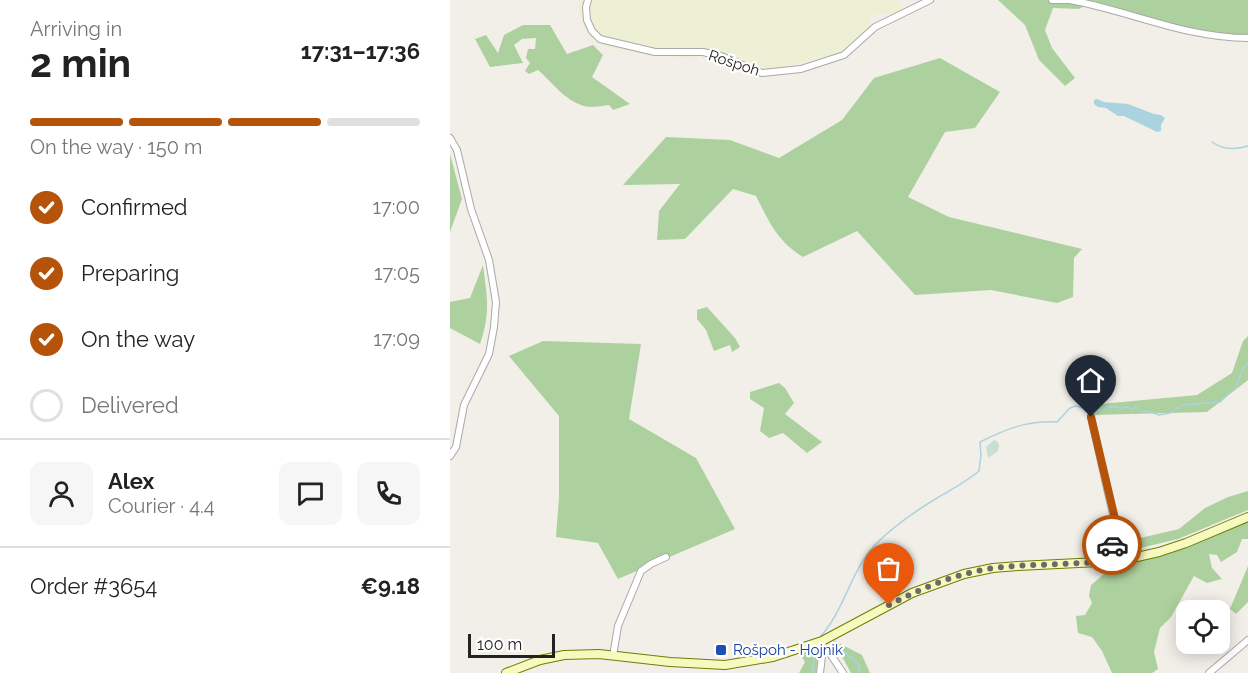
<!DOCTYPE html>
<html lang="en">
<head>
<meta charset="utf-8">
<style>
	:root { --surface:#fff; --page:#f6f6f6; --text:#222; --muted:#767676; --line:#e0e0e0; --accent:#b45309 }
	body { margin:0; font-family:Raleway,sans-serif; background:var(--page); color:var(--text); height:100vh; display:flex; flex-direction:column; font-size:22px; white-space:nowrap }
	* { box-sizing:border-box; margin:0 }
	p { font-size:20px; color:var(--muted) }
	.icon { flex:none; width:33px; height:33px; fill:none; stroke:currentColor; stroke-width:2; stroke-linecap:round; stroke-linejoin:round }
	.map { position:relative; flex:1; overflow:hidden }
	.panel { display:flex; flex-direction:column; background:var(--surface); width:450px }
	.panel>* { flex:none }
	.tools { position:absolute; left:726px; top:600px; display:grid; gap:12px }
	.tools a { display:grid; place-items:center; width:54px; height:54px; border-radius:12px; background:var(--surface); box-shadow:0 3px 15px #0003; font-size:30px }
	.scale { position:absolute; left:18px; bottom:15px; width:87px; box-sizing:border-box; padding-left:6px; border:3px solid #222; border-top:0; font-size:16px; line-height:21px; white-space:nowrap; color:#222; -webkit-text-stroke:4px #fff; paint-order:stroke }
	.pin { position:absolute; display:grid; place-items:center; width:51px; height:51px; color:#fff; margin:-62px -26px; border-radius:50% 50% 50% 0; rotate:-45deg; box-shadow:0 0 6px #0007 }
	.pin .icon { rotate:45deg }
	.courier { position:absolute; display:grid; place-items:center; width:60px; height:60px; margin:-30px; border:4px solid #b45309; border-radius:50%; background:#fff; color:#222; box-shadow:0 2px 8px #0007 }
	.overview em { font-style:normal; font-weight:700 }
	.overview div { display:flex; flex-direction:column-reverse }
	.overview { display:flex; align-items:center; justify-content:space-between; height:102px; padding:0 30px }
	h1 { font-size:39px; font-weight:700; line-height:45px }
	.bar { display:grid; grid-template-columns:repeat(4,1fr); gap:9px 6px; align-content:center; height:72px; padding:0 30px }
	.bar i { height:8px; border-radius:4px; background:var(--line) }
	.bar .current { background:var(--accent) }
	.bar p { grid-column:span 4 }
	.line { display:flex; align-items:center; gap:15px; padding:0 30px; border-top:2px solid var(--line) }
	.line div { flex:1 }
	.round { display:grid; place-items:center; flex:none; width:63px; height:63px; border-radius:12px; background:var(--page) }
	ol { padding:0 30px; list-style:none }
	li { display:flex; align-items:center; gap:18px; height:66px }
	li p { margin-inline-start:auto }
	li .icon { padding:6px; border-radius:50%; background:var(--accent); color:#fff; stroke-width:4 }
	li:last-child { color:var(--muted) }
	li i { width:33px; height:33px; border:3px solid var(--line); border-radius:50% }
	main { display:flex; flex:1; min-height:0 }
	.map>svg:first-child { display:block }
	.farmland { fill:#eef0d5 }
	.forest { fill:#add19e }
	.wetland { fill:#c6e0d4 }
	.water { fill:#aad3df }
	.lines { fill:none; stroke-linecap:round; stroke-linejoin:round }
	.stream { stroke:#aad3df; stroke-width:1.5 }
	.street-casing { stroke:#a9a9a9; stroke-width:8 }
	.secondary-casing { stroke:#707d05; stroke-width:10 }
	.street { stroke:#fff; stroke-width:6 }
	.secondary { stroke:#f7fabf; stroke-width:8 }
	.done { stroke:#6b6a68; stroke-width:6; stroke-dasharray:0 10.8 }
	.route { stroke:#b45309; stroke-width:8 }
	.transit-dot { fill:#1a4fb4; stroke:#fff; stroke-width:2 }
	.labels { text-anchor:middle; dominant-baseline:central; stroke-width:4.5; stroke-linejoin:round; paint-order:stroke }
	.street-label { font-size:15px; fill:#222; stroke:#fff }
	.transit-label { font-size:15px; fill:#164399; stroke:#fff; text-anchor:start }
</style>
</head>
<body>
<main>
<section class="panel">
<div class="overview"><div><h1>2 min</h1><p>Arriving in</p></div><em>17:31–17:36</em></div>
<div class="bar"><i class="current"></i><i class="current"></i><i class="current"></i><i></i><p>On the way · 150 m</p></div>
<ol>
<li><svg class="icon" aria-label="check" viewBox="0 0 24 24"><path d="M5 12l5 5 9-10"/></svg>Confirmed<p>17:00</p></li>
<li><svg class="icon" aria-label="check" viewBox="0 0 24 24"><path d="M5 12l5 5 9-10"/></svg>Preparing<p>17:05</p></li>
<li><svg class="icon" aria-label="check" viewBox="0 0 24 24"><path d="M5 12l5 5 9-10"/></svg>On the way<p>17:09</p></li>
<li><i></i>Delivered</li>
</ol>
<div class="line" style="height:108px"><a class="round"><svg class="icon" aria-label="person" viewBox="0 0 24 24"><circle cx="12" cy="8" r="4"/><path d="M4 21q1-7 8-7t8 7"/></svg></a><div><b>Alex</b><p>Courier · 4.4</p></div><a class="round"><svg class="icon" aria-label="chat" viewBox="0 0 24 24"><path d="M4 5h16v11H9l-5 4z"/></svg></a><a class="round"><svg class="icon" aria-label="phone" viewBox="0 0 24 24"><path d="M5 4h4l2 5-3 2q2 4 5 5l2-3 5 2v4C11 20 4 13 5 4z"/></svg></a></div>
<div class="line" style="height:78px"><div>Order #3654</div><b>€9.18</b></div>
</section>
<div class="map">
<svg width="798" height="673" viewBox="0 0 798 673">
	<rect width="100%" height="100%" fill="#f2efe9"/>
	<!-- farmland -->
	<path class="farmland" d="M129,0H448L453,9L438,14L419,15L421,26L387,54L328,69H318L299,64L279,55L258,48L245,59L188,54L156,47L139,37L129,16Z"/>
	<!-- forest -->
	<g class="forest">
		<path d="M548,0H798V35C745,35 693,19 644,1L629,9L603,8L595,30L602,48L625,78L615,86L589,60L575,25Z"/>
		<path d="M73,25H100L117,54L143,45L153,55L142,77L180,104L163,110L159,105C152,106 141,108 134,106C114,100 103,83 88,70L79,74L75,71L80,63L76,58L78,49H85L86,38L72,39L64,45L73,63L40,67L25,39L36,35L48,53L54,35Z"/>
		<path d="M490,58L550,92L525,128L495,132L458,197L499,217L632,249L624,258L623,297L607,303L541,290L465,295L407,231L353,257C327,241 319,222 306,196L283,189L235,239L207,240L209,211L230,184L173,185L216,137L280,140L329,158L392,120L424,78Z"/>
		<path d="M0,154L12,199L0,232Z"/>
		<path d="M33,265C37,297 41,312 30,344L0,328V302L20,298Z"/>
		<path d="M257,307L285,338L290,347L282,352L280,345L264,351L256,330L247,319V310Z"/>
		<path d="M798,336V380L757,412L643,415L640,405L747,395L782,373L793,341Z"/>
		<path d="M93,341L191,344L179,419L246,458L285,529L168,579L148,543L106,537L109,498V416L59,356Z"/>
		<path d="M329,383L335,388L344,403L335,414L372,442L357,453L333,433L319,438L310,431L314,408L300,399V392Z"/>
		<path d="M798,491V510L728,539L674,552L673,542L729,529L755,508L778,497Z"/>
		<path d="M798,519V539H792L787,552L771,562L767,555L759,554L762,568L772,579L757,583L744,576L721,617L710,628L704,652L708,669L702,673H662L652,651L642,637L628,633L626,616L635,615L642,603L639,596L641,585L666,564Z"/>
		<path d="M798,566V602L786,614L780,609Z"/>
		<path d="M383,640L412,655L420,673H401Z"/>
		<path d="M369,645L366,673H349L355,662L349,652Z"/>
	</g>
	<!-- wetland -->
	<path class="wetland" d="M544,440L548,442L549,446L548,451L538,458L536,447Z"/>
	<!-- water -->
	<path class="water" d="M647,99L654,102L678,104L704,114L711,115L715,118L711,125V131L707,132L674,116H668L656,108L648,107L644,104V100Z"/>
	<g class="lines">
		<!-- stream -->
		<g class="stream">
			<path d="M762,142C773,150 785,150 798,146"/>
			<path d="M370,637C394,611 400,573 424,546C442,527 464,512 487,498C502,489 516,482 529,471L531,455L530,442C556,429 578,420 607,422L620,408L626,406L645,412L664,406L670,408L676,407L682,409L686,407L692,412L697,411L709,415L720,413L732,405L770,402L786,387L794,367L798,363"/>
			<path d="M384,644L408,663L410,673"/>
			<path d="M362,673L365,651"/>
		</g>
		<defs>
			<g id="street">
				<path d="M138,0L136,7L137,20L142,31L150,39L205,52H253L271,56L312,73L351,69L394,55L425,27L480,0"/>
				<path d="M602,0H618"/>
				<path d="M620,0C680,11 736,38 798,38"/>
				<path d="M0,138L7,150L21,209L39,260L46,302L44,327L39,354L14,405L6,447L0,456"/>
				<path d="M641,417L667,533C662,546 652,551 645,562"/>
				<path d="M372,641L373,648L377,649L393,673"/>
				<path d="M163,656L168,626L191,571L201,564L216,557"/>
				<path d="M370,673L373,648"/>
				<path d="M759,673L798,640"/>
			</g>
			<path id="secondary" d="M56,673L90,660L114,655L149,654L220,662L275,665L323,657L372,641L462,593L514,574L543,568L568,566L669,561L709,552L736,543L798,517"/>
		</defs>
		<!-- street casing -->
		<use href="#street" class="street-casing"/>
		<!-- secondary casing -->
		<use href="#secondary" class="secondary-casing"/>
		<!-- street -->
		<use href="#street" class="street"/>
		<!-- secondary -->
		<use href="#secondary" class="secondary"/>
	</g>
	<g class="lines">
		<!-- done -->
		<path class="done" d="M439,605C472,588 507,573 544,568C577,564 612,565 645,562L649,556L662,545"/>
		<!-- route -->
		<path class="route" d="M641,417L666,523L668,533L662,545"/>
	</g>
	<!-- markers -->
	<rect class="transit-dot" x="265" y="644" width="12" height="12" rx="3"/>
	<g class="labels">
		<!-- street labels -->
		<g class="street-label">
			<text transform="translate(284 63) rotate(18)">Rošpoh</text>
		</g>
		<!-- transit labels -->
		<g class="transit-label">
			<text x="283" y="650">Rošpoh - Hojnik</text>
		</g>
	</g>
</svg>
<div class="tools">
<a><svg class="icon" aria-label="locate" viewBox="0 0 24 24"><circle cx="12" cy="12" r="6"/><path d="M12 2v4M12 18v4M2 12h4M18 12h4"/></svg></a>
</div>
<div class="scale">100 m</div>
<div class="pin" style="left:439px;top:605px;background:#ea580c"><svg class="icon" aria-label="bag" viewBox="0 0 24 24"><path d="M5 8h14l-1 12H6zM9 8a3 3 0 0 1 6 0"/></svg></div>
<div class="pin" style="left:641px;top:417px;background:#1f2937"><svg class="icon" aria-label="home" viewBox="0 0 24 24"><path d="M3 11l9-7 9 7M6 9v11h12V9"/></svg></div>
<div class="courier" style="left:662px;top:545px"><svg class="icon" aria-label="car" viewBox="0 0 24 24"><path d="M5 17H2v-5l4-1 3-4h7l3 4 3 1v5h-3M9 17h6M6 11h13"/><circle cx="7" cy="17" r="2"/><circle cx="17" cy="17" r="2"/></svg></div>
</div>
</main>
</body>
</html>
